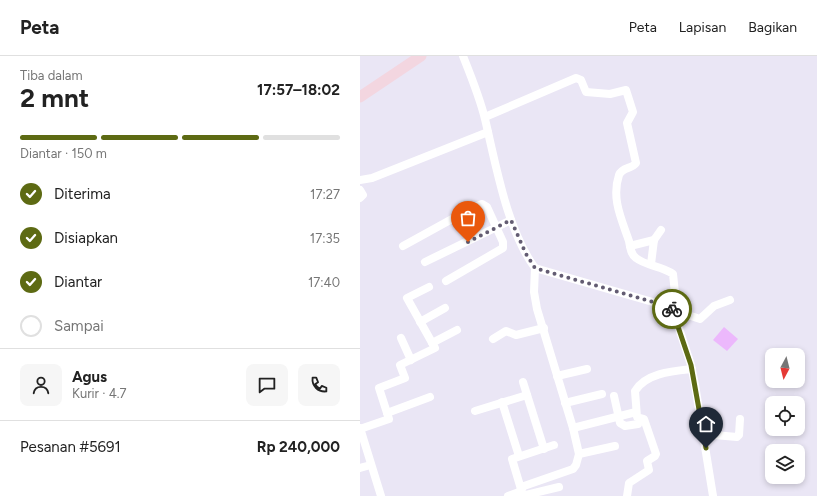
<!DOCTYPE html>
<html lang="id">
<head>
<meta charset="utf-8">
<style>
	:root { --surface:#fff; --page:#f6f6f6; --text:#222; --muted:#767676; --line:#e0e0e0; --accent:#5d6a13 }
	body { margin:0; font-family:Figtree,sans-serif; background:var(--page); color:var(--text); height:100vh; display:flex; flex-direction:column; font-size:15px; white-space:nowrap }
	* { box-sizing:border-box; margin:0 }
	p { font-size:13px; color:var(--muted) }
	.icon { flex:none; width:22px; height:22px; fill:none; stroke:currentColor; stroke-width:2; stroke-linecap:round; stroke-linejoin:round }
	.map { position:relative; flex:1; overflow:hidden }
	.sheet { display:flex; flex-direction:column; background:var(--surface); width:360px }
	.sheet>* { flex:none }
	.needle { width:26px; rotate:187deg }
	.buttons { position:absolute; left:405px; top:292px; display:grid; gap:8px }
	.buttons a { display:grid; place-items:center; width:40px; height:40px; border-radius:8px; background:var(--surface); box-shadow:0 2px 6px #0003; font-size:20px }
	.pin { position:absolute; display:grid; place-items:center; width:34px; height:34px; color:#fff; margin:-41px -17px; border-radius:50% 50% 50% 0; rotate:-45deg; box-shadow:0 0 4px #0007 }
	.pin .icon { rotate:45deg }
	.courier { position:absolute; display:grid; place-items:center; width:40px; height:40px; margin:-20px; border:3px solid #5d6a13; border-radius:50%; background:#fff; color:#222; box-shadow:0 1px 5px #0007 }
	.summary em { font-style:normal; font-weight:700 }
	.summary div { display:flex; flex-direction:column-reverse }
	.summary { display:flex; align-items:center; justify-content:space-between; height:68px; padding:0 20px }
	h1 { font-size:26px; font-weight:700; line-height:30px }
	.bar { display:grid; grid-template-columns:repeat(4,1fr); gap:6px 4px; align-content:center; height:48px; padding:0 20px }
	.bar i { height:5px; border-radius:3px; background:var(--line) }
	.bar .current { background:var(--accent) }
	.bar p { grid-column:span 4 }
	.line { display:flex; align-items:center; gap:10px; padding:0 20px; border-top:1px solid var(--line) }
	.line div { flex:1 }
	.round { display:grid; place-items:center; flex:none; width:42px; height:42px; border-radius:8px; background:var(--page) }
	ol { padding:0 20px; list-style:none }
	li { display:flex; align-items:center; gap:12px; height:44px }
	li p { margin-inline-start:auto }
	li .icon { padding:4px; border-radius:50%; background:var(--accent); color:#fff; stroke-width:4 }
	li:last-child { color:var(--muted) }
	li i { width:22px; height:22px; border:2px solid var(--line); border-radius:50% }
	header { display:flex; align-items:center; gap:24px; box-sizing:border-box; height:56px; padding:0 20px; background:var(--surface); border-bottom:1px solid var(--line) }
	header strong { font-size:19px }
	nav { display:flex; gap:22px; margin-inline-start:auto; font-size:14px }
	main { display:flex; flex:1; min-height:0 }
	.map>svg:first-child { display:block }
	.building { fill:#ecb8fc }
	.lines { fill:none; stroke-linecap:round; stroke-linejoin:round }
	.street { stroke:#fff; stroke-width:8 }
	.secondary { stroke:#f3d6e0; stroke-width:11 }
	.done { stroke:#635c72; stroke-width:4; stroke-dasharray:0 7.2 }
	.route { stroke:#5d6a13; stroke-width:5 }
</style>
</head>
<body>
<header>
<strong>Peta</strong>
<nav><a>Peta</a><a>Lapisan</a><a>Bagikan</a></nav>
</header>
<main>
<section class="sheet">
<div class="summary"><div><h1>2 mnt</h1><p>Tiba dalam</p></div><em>17:57–18:02</em></div>
<div class="bar"><i class="current"></i><i class="current"></i><i class="current"></i><i></i><p>Diantar · 150 m</p></div>
<ol>
<li><svg class="icon" aria-label="check" viewBox="0 0 24 24"><path d="M5 12l5 5 9-10"/></svg>Diterima<p>17:27</p></li>
<li><svg class="icon" aria-label="check" viewBox="0 0 24 24"><path d="M5 12l5 5 9-10"/></svg>Disiapkan<p>17:35</p></li>
<li><svg class="icon" aria-label="check" viewBox="0 0 24 24"><path d="M5 12l5 5 9-10"/></svg>Diantar<p>17:40</p></li>
<li><i></i>Sampai</li>
</ol>
<div class="line" style="height:72px"><a class="round"><svg class="icon" aria-label="person" viewBox="0 0 24 24"><circle cx="12" cy="8" r="4"/><path d="M4 21q1-7 8-7t8 7"/></svg></a><div><b>Agus</b><p>Kurir · 4.7</p></div><a class="round"><svg class="icon" aria-label="chat" viewBox="0 0 24 24"><path d="M4 5h16v11H9l-5 4z"/></svg></a><a class="round"><svg class="icon" aria-label="phone" viewBox="0 0 24 24"><path d="M5 4h4l2 5-3 2q2 4 5 5l2-3 5 2v4C11 20 4 13 5 4z"/></svg></a></div>
<div class="line" style="height:52px"><div>Pesanan #5691</div><b>Rp 240,000</b></div>
</section>
<div class="map">
<svg width="457" height="440" viewBox="0 0 457 440">
	<rect width="100%" height="100%" fill="#eae6f5"/>
	<!-- building -->
	<path class="building" d="M364,271L378,283L367,295L353,284Z"/>
	<g class="lines">
		<!-- street -->
		<g class="street">
			<path d="M103,0C111,20 120,42 125,63C136,109 147,174 175,212L310,251L313,254L331,309L335,329L353,440"/>
			<path d="M125,61L216,22L221,24L226,36L250,38L266,34L273,56L267,67L276,107C272,113 262,111 259,119C251,143 262,164 269,185C270,191 271,199 276,202C286,210 302,210 313,218L315,237L310,251"/>
			<path d="M0,124L12,122L128,76"/>
			<path d="M0,134L3,139L0,142"/>
			<path d="M43,190L112,152L122,148L127,151L143,186V192L86,225"/>
			<path d="M270,190L294,184"/>
			<path d="M65,206L151,164"/>
			<path d="M291,208L294,184L301,174"/>
			<path d="M313,254L340,263L354,250L370,244"/>
			<path d="M60,266L85,252"/>
			<path d="M41,282L51,304"/>
			<path d="M133,283L146,275L156,279L184,272"/>
			<path d="M72,287L97,274"/>
			<path d="M197,320L227,313"/>
			<path d="M163,326L184,393"/>
			<path d="M254,340L260,367L265,370L278,368"/>
			<path d="M142,346L159,400"/>
			<path d="M205,347L242,338"/>
			<path d="M115,355L167,339"/>
			<path d="M27,357L70,341"/>
			<path d="M0,372L21,440"/>
			<path d="M213,372L276,356"/>
			<path d="M0,373L29,363L19,332L45,322L40,309L75,292L47,242L69,231"/>
			<path d="M343,378L377,381L379,379L380,363"/>
			<path d="M219,398L255,390"/>
			<path d="M0,412L7,410"/>
			<path d="M161,433L152,403L194,389"/>
			<path d="M159,436L166,439L199,431"/>
			<path d="M148,440L159,436L164,430L213,413L216,409L219,398L213,372L177,253L174,236L175,212"/>
			<path d="M267,440L269,427L289,414L287,405L295,400L296,398L284,363L277,361L275,335C286,317 313,315 332,313"/>
		</g>
		<!-- secondary -->
		<path class="secondary" d="M0,41L61,0"/>
	</g>
	<g class="lines">
		<!-- done -->
		<path class="done" d="M108,186L151,164L166,198L175,212L310,251L312,253"/>
		<!-- route -->
		<path class="route" d="M312,253L331,309L346,392"/>
	</g>
</svg>
<div class="buttons">
<a><svg class="needle" viewBox="-14 -14 28 28"><path d="M0-13l5 13h-10z" fill="#e53935"/><path d="M0 13l5-13h-10z" fill="#767676"/></svg></a>
<a><svg class="icon" aria-label="locate" viewBox="0 0 24 24"><circle cx="12" cy="12" r="6"/><path d="M12 2v4M12 18v4M2 12h4M18 12h4"/></svg></a>
<a><svg class="icon" aria-label="layers" viewBox="0 0 24 24"><path d="M12 4l9 5-9 5-9-5zM3 14l9 5 9-5"/></svg></a>
</div>
<div class="pin" style="left:108px;top:186px;background:#ea580c"><svg class="icon" aria-label="bag" viewBox="0 0 24 24"><path d="M5 8h14l-1 12H6zM9 8a3 3 0 0 1 6 0"/></svg></div>
<div class="pin" style="left:346px;top:392px;background:#1f2937"><svg class="icon" aria-label="home" viewBox="0 0 24 24"><path d="M3 11l9-7 9 7M6 9v11h12V9"/></svg></div>
<div class="courier" style="left:312px;top:253px"><svg class="icon" aria-label="bike" viewBox="0 0 24 24"><circle cx="6" cy="16" r="4"/><circle cx="18" cy="16" r="4"/><path d="M6 16l4-8h5l3 8M10 8l3 8H6M13 5h3"/></svg></div>
</div>
</main>
</body>
</html>
